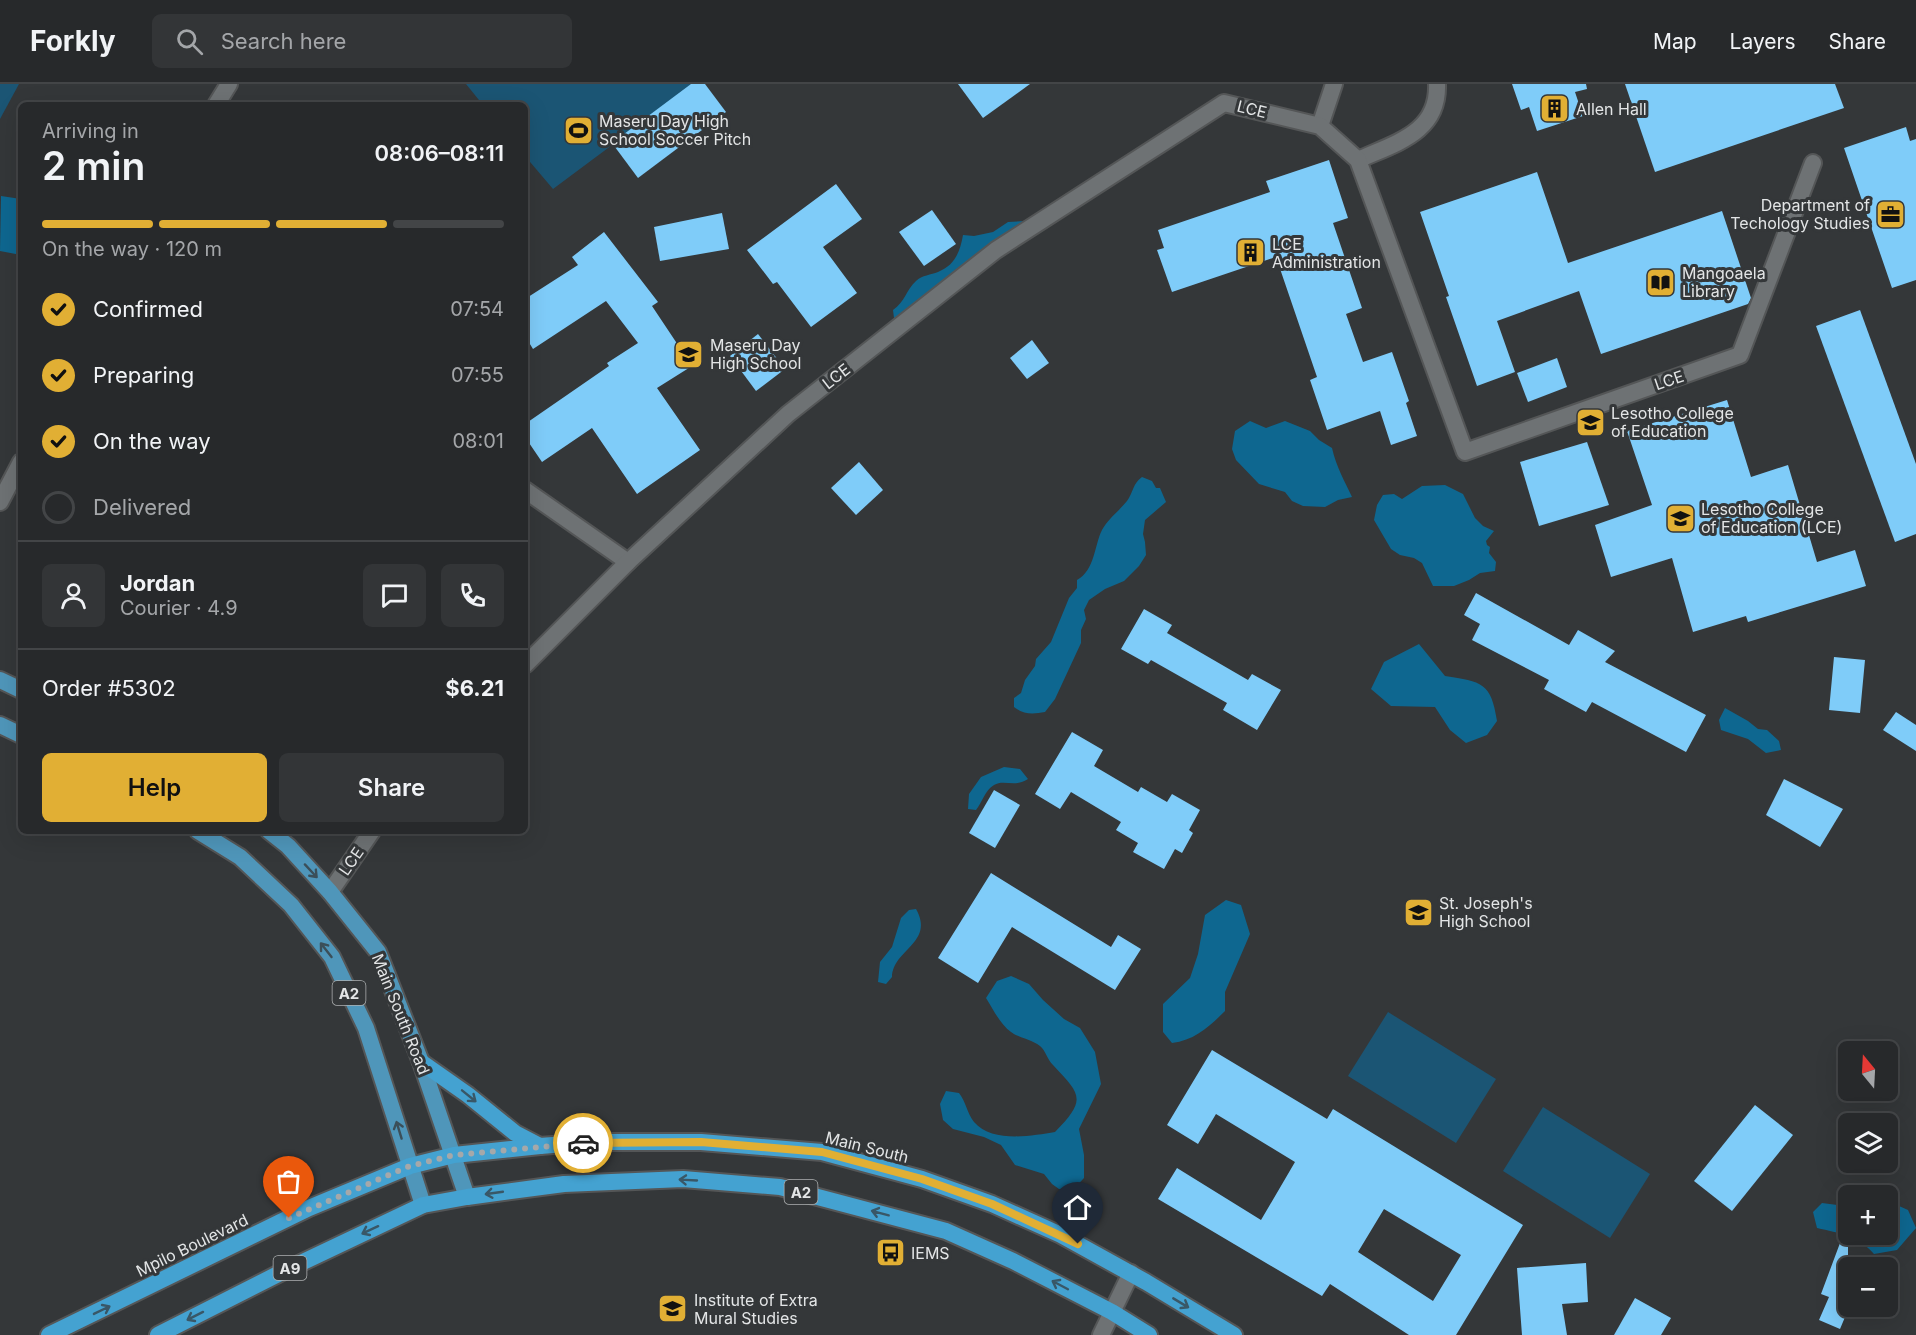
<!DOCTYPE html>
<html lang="en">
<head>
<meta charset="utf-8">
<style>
	:root { --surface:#27292b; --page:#333537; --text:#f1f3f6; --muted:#a4a6a9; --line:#434547; --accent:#e1af34 }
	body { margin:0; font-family:Inter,sans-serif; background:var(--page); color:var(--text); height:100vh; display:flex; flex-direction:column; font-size:22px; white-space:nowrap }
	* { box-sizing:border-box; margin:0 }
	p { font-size:20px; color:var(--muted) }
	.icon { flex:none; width:33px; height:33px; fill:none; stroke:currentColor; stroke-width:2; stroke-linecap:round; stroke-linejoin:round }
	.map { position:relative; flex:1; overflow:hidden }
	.side { position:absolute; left:18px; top:18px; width:510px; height:732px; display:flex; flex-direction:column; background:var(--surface); border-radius:9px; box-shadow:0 6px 24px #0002,0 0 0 2px var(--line) }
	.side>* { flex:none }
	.needle { width:39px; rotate:342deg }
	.buttons { position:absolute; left:1838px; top:957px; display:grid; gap:12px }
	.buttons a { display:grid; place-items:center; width:60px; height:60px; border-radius:9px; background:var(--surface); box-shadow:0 6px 24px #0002,0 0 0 2px var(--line); font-size:30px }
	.pin { position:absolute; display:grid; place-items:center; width:51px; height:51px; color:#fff; margin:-62px -26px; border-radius:50% 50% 50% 0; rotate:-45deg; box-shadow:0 0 6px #0007 }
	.pin .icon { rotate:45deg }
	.courier { position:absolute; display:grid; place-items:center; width:60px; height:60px; margin:-30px; border:4px solid #e1af34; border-radius:50%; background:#fff; color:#222; box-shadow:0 2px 8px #0007 }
	.overview em { font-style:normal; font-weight:600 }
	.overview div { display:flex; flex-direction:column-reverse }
	.overview { display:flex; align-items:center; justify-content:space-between; height:102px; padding:0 24px }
	h1 { font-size:39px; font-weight:600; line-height:45px }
	.bar { display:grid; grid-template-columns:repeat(4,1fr); gap:9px 6px; align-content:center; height:72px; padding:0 24px }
	.bar i { height:8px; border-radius:4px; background:var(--line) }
	.bar .active { background:var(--accent) }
	.bar p { grid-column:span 4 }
	.line { display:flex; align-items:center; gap:15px; padding:0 24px; border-top:2px solid var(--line) }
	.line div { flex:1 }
	.round { display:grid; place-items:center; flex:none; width:63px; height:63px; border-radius:9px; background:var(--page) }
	ol { padding:0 24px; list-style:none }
	li { display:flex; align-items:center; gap:18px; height:66px }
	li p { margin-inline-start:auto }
	li .icon { padding:6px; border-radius:50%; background:var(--accent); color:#111; stroke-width:4 }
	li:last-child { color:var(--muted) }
	li i { width:33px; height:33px; border:3px solid var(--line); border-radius:50% }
	.action { display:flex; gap:12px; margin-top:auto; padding:12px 24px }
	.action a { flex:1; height:69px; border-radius:9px; background:var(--accent); color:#111; font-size:24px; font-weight:600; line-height:69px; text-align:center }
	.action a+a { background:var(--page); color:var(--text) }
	header { display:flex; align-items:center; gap:36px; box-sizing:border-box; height:84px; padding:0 30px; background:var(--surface); border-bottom:2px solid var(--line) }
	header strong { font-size:28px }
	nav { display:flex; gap:33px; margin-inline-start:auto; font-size:21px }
	.search { width:420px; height:54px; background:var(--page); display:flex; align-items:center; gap:15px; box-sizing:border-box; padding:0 21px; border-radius:9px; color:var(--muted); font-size:22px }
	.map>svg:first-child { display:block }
	.green { fill:#1b5574 }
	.forest { fill:#0e6790 }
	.building { fill:#7fccf9; fill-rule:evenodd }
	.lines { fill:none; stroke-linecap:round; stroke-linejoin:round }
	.service-casing { stroke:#545657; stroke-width:20 }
	.minor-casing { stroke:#545657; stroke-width:20 }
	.tertiary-casing { stroke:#545657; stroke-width:20 }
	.primary-casing { stroke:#545657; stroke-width:20 }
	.trunk-casing { stroke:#545657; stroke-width:20 }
	.service { stroke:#6e7274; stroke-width:16 }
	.minor { stroke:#6e7274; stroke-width:16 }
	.tertiary { stroke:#6e7274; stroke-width:16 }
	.primary { stroke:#4f96ba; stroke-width:16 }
	.trunk { stroke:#44a2d1; stroke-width:16 }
	.oneway { stroke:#3b4f59 }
	.oneway2 { stroke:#395767 }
	.done { stroke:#a6a8a9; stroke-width:6; stroke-dasharray:0 10.8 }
	.route { stroke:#e1af34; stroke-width:8 }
	.labels { text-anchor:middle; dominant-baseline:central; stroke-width:6; stroke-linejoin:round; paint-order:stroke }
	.shield { fill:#343739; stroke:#aeb1b2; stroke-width:1.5 }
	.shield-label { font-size:15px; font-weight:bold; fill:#e3e5e6 }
	.street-label { font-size:16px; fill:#e3e5e6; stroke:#343739 }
	.poi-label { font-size:16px; fill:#e3e5e6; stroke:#343739; text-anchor:start }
</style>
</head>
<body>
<header>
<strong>Forkly</strong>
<div class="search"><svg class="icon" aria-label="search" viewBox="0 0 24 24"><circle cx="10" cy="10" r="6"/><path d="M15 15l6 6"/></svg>Search here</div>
<nav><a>Map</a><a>Layers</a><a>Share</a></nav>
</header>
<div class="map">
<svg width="1916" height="1251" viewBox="0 0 1916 1251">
	<rect width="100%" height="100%" fill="#343739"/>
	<!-- green -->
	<g class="green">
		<path d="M0,0H19L0,35Z"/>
		<path d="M466,0H694L553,105L525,72V21H483Z"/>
		<path d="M1388,928L1496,995L1456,1059L1348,992Z"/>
		<path d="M1543,1023L1650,1090L1610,1154L1503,1087Z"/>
	</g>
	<!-- forest -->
	<g class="forest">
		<path d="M1,112L21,115V171L0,167Z"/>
		<path d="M1026,137L1025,145L900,233L894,234L893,226C905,218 906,206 916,197C922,191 931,191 938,188C955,181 960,168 963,151L974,152L993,148L1008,138Z"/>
		<path d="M1250,337L1266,344L1285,337L1310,347L1319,356L1332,364C1336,382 1345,398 1352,413L1338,416L1325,423L1303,422L1292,417L1285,408L1259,400L1236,376L1232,365L1235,347Z"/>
		<path d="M1142,393L1152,397L1156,404H1160L1166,418L1145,436L1143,450L1145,458L1146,471L1139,482L1124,497L1105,505L1089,516L1084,526L1086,535L1081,546V559L1055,615L1045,628C1033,630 1025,631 1014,623V614L1021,609L1025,596L1035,582L1036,575L1051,558L1069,514L1077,504V496C1095,486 1094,462 1102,446C1108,435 1119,427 1127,417C1133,409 1133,399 1142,393Z"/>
		<path d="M1445,401L1463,410L1475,434L1483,442L1494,447L1486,457L1487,461L1490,463L1489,469L1496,478L1495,487L1480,489L1469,496L1454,502H1433L1422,479L1414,474L1400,471L1391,465L1374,436L1377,421L1383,411L1394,410L1402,415L1422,402Z"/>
		<path d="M1419,560L1445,592C1482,598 1491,598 1497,637L1487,651L1466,659L1450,646L1435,623L1391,622L1371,605L1384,578Z"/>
		<path d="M1725,624L1748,637L1758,645L1767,646L1779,657L1781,666L1766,669L1748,655L1721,646L1719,636Z"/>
		<path d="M1004,683L1020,685L1028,695C1015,704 1004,695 994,701C985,706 982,719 976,726L968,725L969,710L981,693Z"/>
		<path d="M1226,816L1241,821L1250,850L1225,908V927C1209,943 1195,956 1172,959L1163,948V920L1190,894L1198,870L1205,831Z"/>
		<path d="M916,825C935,859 893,865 892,893L886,900L878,898L880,878L892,863L901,834L909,826Z"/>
		<path d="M1011,892L1029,900L1043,916L1064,935L1080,944L1095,968L1101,1000L1079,1045L1084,1071V1094L1071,1108L1059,1105L1052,1100L1044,1090L1015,1081L1001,1061L984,1053L953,1045L943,1036L940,1020L946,1007L959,1009C966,1018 967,1029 974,1038C992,1059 1031,1052 1055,1048C1087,1015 1081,1011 1053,981C1047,975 1046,967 1040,962C1031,955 1019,954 1011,948C1000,940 993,925 986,914L997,897Z"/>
		<path d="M1887,1113H1891L1899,1122L1908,1126L1916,1144L1897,1166L1874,1170C1859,1152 1839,1149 1817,1144L1813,1128L1822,1119L1845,1122L1848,1120V1150H1887Z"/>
	</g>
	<!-- building -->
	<g class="building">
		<path d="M691,0H705L726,28L638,94L612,59Z"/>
		<path d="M958,0H1030L983,34Z"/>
		<path d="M1512,0H1586L1587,5L1575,8L1583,32L1537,47L1529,23L1521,26Z"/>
		<path d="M1625,0H1835L1844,24L1655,88Z"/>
		<path d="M1906,43L1910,57L1916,55V196L1892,204L1844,64Z"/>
		<path d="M1329,76L1348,134L1333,139L1362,224L1346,230L1363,278L1392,268L1409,317L1406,319L1417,352L1391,361L1380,327L1327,346L1310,296L1317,293L1276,173L1172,208L1157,166L1164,164L1158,146L1270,108L1266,97Z"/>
		<path d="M1537,88L1568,179L1722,127L1751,214L1748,220L1601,270L1579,207L1497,237L1515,288L1477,302L1446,213L1449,212L1420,128Z"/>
		<path d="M836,100L862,135L823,163L857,209L811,243L777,198L773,200L747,166Z"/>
		<path d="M932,126L956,160L924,182L899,148Z"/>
		<path d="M722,129L729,165L660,177L654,143Z"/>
		<path d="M604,148L658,218L652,222L692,282L657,304L700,366L637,410L592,344L542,378L525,353V340L609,282L607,279L638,259L606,217L533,265L525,252V215L578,181L572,173Z"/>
		<path d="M1860,226L1916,380V450L1895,458L1816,242Z"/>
		<path d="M758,250L785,285L756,307L730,272Z"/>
		<path d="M1032,256L1049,279L1027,295L1010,274Z"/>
		<path d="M1557,274L1567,303L1528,318L1517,289Z"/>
		<path d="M1727,316L1751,393L1788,381L1817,478L1855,466L1866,502L1748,538L1746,532L1693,548L1672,474L1611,493L1595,441L1652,421L1627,347Z"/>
		<path d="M1587,358L1609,421L1539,442L1520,378Z"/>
		<path d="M859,378L883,406L856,431L831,404Z"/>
		<path d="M1476,509L1569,561L1578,546L1615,567L1605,578L1706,631L1686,668L1592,618L1586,628L1544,605L1549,596L1472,556L1480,540L1464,531Z"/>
		<path d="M1144,525L1172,541L1167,549L1248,596L1252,590L1281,606L1257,646L1223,626L1227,619L1151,576L1148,580L1121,565Z"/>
		<path d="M1834,573L1865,576L1860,629L1829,626Z"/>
		<path d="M1896,628L1916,641V667L1883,646Z"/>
		<path d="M1072,648L1103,666L1094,682L1138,708L1141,703L1167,718L1172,710L1200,726L1189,746L1193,749L1182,769L1175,765L1164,785L1133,768L1138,759L1116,746L1121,738L1071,708L1060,725L1035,710Z"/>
		<path d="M1784,695L1843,725L1820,763L1766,731Z"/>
		<path d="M994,706L1020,721L995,764L969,749Z"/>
		<path d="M991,789L1111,863L1118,851L1141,865L1115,906L1012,843L978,899L938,874Z"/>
		<path d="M1212,966L1327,1035L1333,1025L1523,1141L1456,1251H1409L1330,1200L1322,1212L1158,1115L1177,1084L1261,1136L1295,1078L1216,1030L1198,1060L1167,1041ZM1384,1125L1461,1171L1433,1217L1358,1168Z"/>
		<path d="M1755,1021L1793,1051L1732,1127L1694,1097Z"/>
		<path d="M1846,1143H1848V1226L1840,1245L1819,1236L1829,1213L1821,1210Z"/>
		<path d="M1586,1179L1588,1218L1562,1220L1567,1251H1522L1517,1184Z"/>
		<path d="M1635,1214L1671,1234L1661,1251H1614Z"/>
	</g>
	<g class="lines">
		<defs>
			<g id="service">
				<path d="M1320,42L1334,0"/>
				<path d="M1358,76C1395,59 1439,49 1437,0"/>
				<path d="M1101,1251L1131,1189"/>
			</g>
			<g id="minor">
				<path d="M525,406L628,478"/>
				<path d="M525,581L628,478L788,330L996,166L1224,19L1320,42L1358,76L1465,368L1740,271L1813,79"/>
				<path d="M330,808L372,747"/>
			</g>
			<g id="tertiary">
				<path d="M216,21L229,0"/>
				<path d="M0,418L21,378"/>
			</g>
			<g id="primary">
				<path d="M0,596L21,606"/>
				<path d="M0,641L21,651"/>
				<path d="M198,747L240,773L291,821L332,873L366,944L423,1121"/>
				<path d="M269,747L288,762L330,808L378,868L421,978L467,1113"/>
			</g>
			<g id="trunk">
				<path d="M421,978L468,1011L515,1049L540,1062"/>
				<path d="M49,1251L309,1124L410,1082L454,1071L540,1062L592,1058H701L822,1068L922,1095L992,1120L1061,1151L1146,1198L1234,1251"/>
				<path d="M158,1251L284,1187L423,1121L467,1113L564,1100L683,1095L780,1103L946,1147L1013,1177L1112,1228L1149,1251"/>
			</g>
		</defs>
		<!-- service casing -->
		<use href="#service" class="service-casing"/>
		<!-- minor casing -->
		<use href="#minor" class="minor-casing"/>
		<!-- tertiary casing -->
		<use href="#tertiary" class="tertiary-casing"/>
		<!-- primary casing -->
		<use href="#primary" class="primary-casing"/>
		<!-- trunk casing -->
		<use href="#trunk" class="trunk-casing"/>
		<!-- service -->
		<use href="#service" class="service"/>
		<!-- minor -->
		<use href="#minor" class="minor"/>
		<!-- tertiary -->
		<use href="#tertiary" class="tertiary"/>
		<!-- primary -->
		<use href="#primary" class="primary"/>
		<!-- trunk -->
		<use href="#trunk" class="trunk"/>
	</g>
	<!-- one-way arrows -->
	<defs><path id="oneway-shaft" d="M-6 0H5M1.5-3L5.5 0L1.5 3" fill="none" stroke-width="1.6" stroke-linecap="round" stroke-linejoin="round" transform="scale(1.5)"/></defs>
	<g class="oneway">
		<use href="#oneway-shaft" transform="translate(311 787) rotate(47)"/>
		<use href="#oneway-shaft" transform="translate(326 866) rotate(-128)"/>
		<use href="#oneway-shaft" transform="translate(399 1046) rotate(-107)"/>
	</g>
	<g class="oneway2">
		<use href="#oneway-shaft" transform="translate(469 1012) rotate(39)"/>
		<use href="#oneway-shaft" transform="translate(688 1096) rotate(-177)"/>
		<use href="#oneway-shaft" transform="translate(494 1109) rotate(172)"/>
		<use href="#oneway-shaft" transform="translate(880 1129) rotate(-165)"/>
		<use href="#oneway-shaft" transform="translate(370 1146) rotate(155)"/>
		<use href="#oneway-shaft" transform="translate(1060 1201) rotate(-152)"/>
		<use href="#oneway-shaft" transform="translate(1181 1219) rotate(31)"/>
		<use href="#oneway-shaft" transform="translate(102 1226) rotate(-26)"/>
		<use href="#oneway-shaft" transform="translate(195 1232) rotate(153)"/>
	</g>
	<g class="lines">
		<!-- done -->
		<path class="done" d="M289,1134L410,1082L454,1071L583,1059"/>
		<!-- route -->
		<path class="route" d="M583,1059L701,1058L822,1068L922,1095L992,1120L1078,1160"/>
	</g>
	<!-- icons -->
	<defs>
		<symbol id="building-square" viewBox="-11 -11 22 22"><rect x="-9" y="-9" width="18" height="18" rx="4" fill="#e1af34" stroke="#343739"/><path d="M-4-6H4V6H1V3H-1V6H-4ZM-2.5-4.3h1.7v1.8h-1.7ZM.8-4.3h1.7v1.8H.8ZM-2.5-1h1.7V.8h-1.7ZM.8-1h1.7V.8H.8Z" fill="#111"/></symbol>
		<symbol id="stadium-square" viewBox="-11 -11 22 22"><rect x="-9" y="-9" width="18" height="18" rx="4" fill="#e1af34" stroke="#343739"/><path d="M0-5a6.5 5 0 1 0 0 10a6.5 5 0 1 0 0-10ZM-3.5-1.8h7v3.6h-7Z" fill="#111"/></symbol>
		<symbol id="office-square" viewBox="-11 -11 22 22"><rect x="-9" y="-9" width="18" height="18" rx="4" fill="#e1af34" stroke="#343739"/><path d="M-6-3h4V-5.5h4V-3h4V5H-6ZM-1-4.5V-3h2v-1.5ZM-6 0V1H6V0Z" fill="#111"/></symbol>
		<symbol id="library-square" viewBox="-11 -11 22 22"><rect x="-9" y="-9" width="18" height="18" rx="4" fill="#e1af34" stroke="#343739"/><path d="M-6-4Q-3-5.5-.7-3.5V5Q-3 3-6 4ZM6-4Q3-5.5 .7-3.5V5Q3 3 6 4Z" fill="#111"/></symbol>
		<symbol id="school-square" viewBox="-11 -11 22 22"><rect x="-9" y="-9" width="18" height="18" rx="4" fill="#e1af34" stroke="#343739"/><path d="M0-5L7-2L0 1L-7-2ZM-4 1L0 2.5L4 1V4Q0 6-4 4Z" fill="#111"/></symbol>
		<symbol id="university-square" viewBox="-11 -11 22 22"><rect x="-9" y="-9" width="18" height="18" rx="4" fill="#e1af34" stroke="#343739"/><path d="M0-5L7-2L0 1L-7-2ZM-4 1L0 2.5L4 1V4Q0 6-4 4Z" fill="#111"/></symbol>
		<symbol id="bus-square" viewBox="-11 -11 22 22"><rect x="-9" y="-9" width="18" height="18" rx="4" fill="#e1af34" stroke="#343739"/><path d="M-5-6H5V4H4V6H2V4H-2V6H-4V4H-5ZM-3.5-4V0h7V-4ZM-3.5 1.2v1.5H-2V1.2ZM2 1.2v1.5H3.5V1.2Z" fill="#111"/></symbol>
	</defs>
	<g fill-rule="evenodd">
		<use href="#building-square" x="1538" y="8" width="33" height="33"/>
		<use href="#stadium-square" x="562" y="30" width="33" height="33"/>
		<use href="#office-square" x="1874" y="114" width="33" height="33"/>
		<use href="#building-square" x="1234" y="152" width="33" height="33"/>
		<use href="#library-square" x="1644" y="182" width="33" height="33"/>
		<use href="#school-square" x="672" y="254" width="33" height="33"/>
		<use href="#university-square" x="1574" y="322" width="33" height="33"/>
		<use href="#university-square" x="1664" y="418" width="33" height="33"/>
		<use href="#school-square" x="1402" y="812" width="33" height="33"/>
		<use href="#bus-square" x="874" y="1152" width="33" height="33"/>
		<use href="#university-square" x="656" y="1208" width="33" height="33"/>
	</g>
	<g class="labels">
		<!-- shield labels -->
		<g class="shield">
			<rect x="332.5" y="897" width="33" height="24" rx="4.5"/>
			<rect x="784.5" y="1096" width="33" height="24" rx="4.5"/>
			<rect x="273.5" y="1172" width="33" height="24" rx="4.5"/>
		</g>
		<g class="shield-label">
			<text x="349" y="909">A2</text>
			<text x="801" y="1108">A2</text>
			<text x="290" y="1184">A9</text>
		</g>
		<!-- street labels -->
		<g class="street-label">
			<text transform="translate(1252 25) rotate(14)">LCE</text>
			<text transform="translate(836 292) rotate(-38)">LCE</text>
			<text transform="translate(1669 296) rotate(-19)">LCE</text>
			<text transform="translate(351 777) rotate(-55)">LCE</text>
			<text transform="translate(401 930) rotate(68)">Main South Road</text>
			<text transform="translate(867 1063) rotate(14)">Main South</text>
			<text transform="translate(192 1161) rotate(-26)">Mpilo Boulevard</text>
		</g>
		<!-- poi labels -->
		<g class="poi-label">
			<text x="1576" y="25">Allen Hall</text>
			<text x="599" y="37">Maseru Day High<tspan x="599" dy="18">School Soccer Pitch</tspan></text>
			<text x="1870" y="121" text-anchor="end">Department of<tspan x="1870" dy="18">Techology Studies</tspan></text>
			<text x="1272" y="160">LCE<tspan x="1272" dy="18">Administration</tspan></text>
			<text x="1682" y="189">Mangoaela<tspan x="1682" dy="18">Library</tspan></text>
			<text x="710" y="261">Maseru Day<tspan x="710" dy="18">High School</tspan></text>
			<text x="1611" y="329">Lesotho College<tspan x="1611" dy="18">of Education</tspan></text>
			<text x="1701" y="425">Lesotho College<tspan x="1701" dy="18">of Education (LCE)</tspan></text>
			<text x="1439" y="819">St. Joseph's<tspan x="1439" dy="18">High School</tspan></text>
			<text x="911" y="1169">IEMS</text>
			<text x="694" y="1216">Institute of Extra<tspan x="694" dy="18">Mural Studies</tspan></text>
		</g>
	</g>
</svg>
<div class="buttons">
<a><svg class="needle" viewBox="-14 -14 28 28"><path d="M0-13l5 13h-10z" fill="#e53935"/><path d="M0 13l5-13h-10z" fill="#a4a6a9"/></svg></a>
<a><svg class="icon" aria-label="layers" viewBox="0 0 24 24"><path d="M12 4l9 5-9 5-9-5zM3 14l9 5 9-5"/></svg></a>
<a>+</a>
<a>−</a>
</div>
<div class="pin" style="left:289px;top:1134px;background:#ea580c"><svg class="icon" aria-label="bag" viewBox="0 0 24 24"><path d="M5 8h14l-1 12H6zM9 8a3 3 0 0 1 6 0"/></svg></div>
<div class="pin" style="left:1078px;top:1160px;background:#1f2937"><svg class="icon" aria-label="home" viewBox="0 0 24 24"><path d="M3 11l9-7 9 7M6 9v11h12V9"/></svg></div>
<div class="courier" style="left:583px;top:1059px"><svg class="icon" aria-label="car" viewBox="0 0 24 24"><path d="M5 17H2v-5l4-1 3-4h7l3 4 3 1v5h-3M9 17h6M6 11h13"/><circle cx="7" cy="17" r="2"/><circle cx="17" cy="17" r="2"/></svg></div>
<section class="side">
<div class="overview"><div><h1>2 min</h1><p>Arriving in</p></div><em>08:06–08:11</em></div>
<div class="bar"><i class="active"></i><i class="active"></i><i class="active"></i><i></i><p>On the way · 120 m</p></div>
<ol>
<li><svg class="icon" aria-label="check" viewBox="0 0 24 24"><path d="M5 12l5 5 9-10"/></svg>Confirmed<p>07:54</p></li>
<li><svg class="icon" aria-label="check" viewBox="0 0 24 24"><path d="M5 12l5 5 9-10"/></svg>Preparing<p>07:55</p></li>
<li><svg class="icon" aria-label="check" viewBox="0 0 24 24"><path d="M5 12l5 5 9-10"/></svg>On the way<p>08:01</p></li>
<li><i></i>Delivered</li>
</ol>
<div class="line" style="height:108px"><a class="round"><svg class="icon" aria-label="person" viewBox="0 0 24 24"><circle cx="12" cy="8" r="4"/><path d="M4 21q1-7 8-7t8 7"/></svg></a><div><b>Jordan</b><p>Courier · 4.9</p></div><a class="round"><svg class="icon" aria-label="chat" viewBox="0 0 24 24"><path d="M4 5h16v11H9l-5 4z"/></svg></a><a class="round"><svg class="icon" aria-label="phone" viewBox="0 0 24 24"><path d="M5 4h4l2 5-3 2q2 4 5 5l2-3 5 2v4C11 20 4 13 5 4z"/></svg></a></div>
<div class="line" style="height:78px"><div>Order #5302</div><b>$6.21</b></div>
<div class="action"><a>Help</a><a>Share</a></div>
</section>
</div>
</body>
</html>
